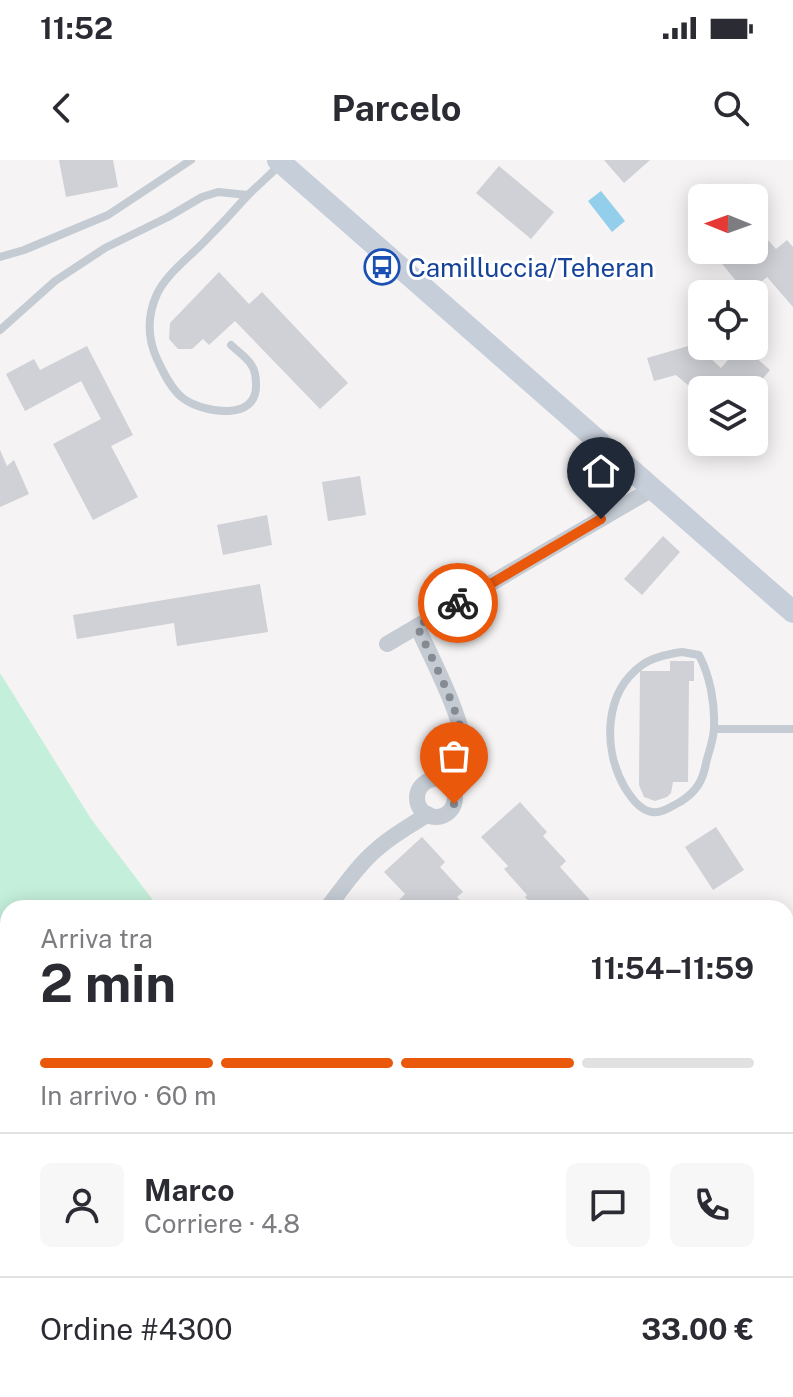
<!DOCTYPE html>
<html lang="it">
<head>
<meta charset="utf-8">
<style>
	:root { --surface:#fff; --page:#f7f7f7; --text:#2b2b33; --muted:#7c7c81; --line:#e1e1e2; --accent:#ea580c }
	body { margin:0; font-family:"Public Sans",sans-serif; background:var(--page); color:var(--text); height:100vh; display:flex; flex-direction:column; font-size:30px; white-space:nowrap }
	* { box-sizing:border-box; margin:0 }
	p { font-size:26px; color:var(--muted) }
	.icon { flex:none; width:44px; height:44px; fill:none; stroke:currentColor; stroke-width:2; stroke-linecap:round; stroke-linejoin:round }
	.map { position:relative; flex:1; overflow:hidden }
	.drawer { position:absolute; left:0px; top:740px; width:794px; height:498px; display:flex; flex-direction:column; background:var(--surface); border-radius:24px 24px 0 0; box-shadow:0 4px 20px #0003 }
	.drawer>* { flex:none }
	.needle { width:52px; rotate:271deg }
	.buttons { position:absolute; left:688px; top:24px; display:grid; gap:16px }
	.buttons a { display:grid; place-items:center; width:80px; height:80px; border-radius:12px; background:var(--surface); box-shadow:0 4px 20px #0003; font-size:40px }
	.pin { position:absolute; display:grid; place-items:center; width:68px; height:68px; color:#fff; margin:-82px -34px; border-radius:50% 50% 50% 0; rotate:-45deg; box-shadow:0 0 8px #0007 }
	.pin .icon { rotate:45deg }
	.courier { position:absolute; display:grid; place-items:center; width:80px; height:80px; margin:-40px; border:6px solid #ea580c; border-radius:50%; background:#fff; color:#222; box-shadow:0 2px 10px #0007 }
	.head em { font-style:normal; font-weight:700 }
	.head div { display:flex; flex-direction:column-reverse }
	.head { display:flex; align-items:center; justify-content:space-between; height:136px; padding:0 40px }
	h1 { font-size:52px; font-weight:700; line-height:60px }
	.bar { display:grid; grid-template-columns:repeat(4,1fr); gap:12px 8px; align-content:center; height:96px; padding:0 40px }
	.bar i { height:10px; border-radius:6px; background:var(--line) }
	.bar .on { background:var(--accent) }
	.bar p { grid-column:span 4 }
	.line { display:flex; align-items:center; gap:20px; padding:0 40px; border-top:2px solid var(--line) }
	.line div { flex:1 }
	.round { display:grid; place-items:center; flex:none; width:84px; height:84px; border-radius:12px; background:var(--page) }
	.status { display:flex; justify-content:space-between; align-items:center; height:56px; padding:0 40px; background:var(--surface); direction:ltr }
	.status svg { height:22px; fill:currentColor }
	header { display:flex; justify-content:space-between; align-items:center; height:104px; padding:0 40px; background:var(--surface); font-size:36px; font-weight:700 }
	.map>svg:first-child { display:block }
	.green { fill:#c4efda }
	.water { fill:#93cfeb }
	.building { fill:#cfd1d6 }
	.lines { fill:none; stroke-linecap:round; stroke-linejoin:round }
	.lane { stroke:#c4cbd3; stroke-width:8 }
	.street { stroke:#c4cbd3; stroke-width:16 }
	.secondary { stroke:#c6ceda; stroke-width:22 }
	.done { stroke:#868b93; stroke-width:8; stroke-dasharray:0 14.4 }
	.route { stroke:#ea580c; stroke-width:10 }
	.labels { text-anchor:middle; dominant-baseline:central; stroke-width:6; stroke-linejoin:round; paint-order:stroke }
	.transit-label { font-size:26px; fill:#164399; stroke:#fff; text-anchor:start }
</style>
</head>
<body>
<div class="status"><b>11:52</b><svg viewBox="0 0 49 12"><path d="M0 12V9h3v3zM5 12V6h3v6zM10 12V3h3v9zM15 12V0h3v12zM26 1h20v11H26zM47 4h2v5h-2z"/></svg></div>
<header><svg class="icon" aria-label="back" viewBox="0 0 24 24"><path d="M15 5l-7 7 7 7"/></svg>Parcelo<svg class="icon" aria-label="search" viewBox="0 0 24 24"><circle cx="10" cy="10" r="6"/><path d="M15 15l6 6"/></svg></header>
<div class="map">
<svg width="793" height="1237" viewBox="0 0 793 1237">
	<rect width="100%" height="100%" fill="#f5f3f3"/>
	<!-- green -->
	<g class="green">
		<path d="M0,513L91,659L159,748H8V917L0,907Z"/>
		<path d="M137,1230H685L693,1237H129Z"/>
	</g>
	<!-- water -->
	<path class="water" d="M601,31L625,61L612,72L588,41Z"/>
	<!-- building -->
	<g class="building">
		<path d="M59,0H113L118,27L66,37Z"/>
		<path d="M604,0H650L624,23Z"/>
		<path d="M499,6L554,52L531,79L476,33Z"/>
		<path d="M756,67L776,89L787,80L793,87V147L767,117L747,134L718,99L729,90H754V69Z"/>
		<path d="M219,112L249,144L262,132L348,223L320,249L235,161L209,185L203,179L192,189H178L169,179L170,163Z"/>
		<path d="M695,184L721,208L740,186H743L770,210L754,229L744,220L735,230H702V237L676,215L654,221L647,198Z"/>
		<path d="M87,186L133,275L111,286L138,337L93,360L53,284L101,259L81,221L25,251L6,214L34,199L40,210Z"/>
		<path d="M0,290L7,306L14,300L29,334L0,347Z"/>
		<path d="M360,316L366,355L328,361L322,322Z"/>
		<path d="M267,355L272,385L223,395L217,365Z"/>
		<path d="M663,376L680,392L642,435L624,419Z"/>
		<path d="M260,424L268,472L177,486L174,463L77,479L73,455Z"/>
		<path d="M670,501H694V521H689L688,622H673L671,633L667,637L655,641L644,637L639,625L640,511H670Z"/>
		<path d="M520,642L547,672L543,676L566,701L560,707L597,748H535L525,737L527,735L504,709L508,706L481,677Z"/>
		<path d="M716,667L744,710L713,730L685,687Z"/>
		<path d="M422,677L445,702L440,707L463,732L457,737L468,748H406L399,740L405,734L384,712Z"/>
		<path d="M786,764L790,768L793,764V825L791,823L786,828Z"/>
		<path d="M8,1031V1062L0,1054V1040Z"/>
	</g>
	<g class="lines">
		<!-- lane -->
		<g class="lane">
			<path d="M0,97L24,90L108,55L191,0"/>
			<path d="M0,170L55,121L105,88L168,57L202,37L218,32L248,35L281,4"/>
			<path d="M231,185C237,191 248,198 252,206C255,211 256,219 256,224C258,262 204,253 184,239C172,231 163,212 157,199C147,177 147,156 157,134C166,115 187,99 202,84C218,68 233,52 248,35"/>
			<path d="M682,492L699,495C710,516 715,543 714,567C714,579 709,591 706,603C703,621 696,632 680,642C672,646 661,654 652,652C639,650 631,637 625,628C603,590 603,533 642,505C653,497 668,494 682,492Z"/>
			<path d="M715,569H793"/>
			<path d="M0,956L8,964"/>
		</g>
		<!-- street -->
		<g class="street">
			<path d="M417,466C432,500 471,570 464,605C462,614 457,620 450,626"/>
			<path d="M387,484L654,328"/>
			<circle cx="436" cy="638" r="19"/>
			<path d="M327,748C343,728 357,706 376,690C391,676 410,666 428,654"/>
			<path d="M0,1138L8,1146"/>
			<path d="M786,1169L792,1197"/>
			<path d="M93,1230L98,1237"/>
			<path d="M779,1237L781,1230"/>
		</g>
		<!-- secondary -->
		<path class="secondary" d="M278,0L793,452"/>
	</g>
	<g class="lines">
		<!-- done -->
		<path class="done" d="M454,644V631L450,626C457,620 462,614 464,605C471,570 432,500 417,466L458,443"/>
		<!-- route -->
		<path class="route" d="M458,443L601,359"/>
	</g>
	<!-- icons -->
	<defs>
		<symbol id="bus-ring" viewBox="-11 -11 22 22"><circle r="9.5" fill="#fff" stroke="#1a4fb4" stroke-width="1.5"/><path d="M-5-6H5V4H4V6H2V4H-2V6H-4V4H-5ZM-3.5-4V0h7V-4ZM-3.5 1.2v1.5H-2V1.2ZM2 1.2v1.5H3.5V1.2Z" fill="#1a4fb4"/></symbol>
	</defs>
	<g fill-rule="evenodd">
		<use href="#bus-ring" x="362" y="87" width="40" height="40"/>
	</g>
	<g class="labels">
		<!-- transit labels -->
		<g class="transit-label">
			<text x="408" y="107">Camilluccia/Teheran</text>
		</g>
	</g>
</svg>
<div class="buttons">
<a><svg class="needle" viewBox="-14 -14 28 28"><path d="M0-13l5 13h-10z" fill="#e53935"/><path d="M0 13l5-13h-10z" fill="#7c7c81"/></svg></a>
<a><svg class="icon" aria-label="locate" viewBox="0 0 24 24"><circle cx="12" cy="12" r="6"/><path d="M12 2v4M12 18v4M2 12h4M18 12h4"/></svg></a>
<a><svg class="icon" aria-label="layers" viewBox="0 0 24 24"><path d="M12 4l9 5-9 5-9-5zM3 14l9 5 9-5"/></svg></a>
</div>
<div class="pin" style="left:454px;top:644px;background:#ea580c"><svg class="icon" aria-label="bag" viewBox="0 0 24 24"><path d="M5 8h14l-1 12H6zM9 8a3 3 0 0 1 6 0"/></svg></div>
<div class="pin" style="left:601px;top:359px;background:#1f2937"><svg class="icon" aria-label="home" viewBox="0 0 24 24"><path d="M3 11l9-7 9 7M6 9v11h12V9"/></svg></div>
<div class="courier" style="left:458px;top:443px"><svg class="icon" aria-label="bike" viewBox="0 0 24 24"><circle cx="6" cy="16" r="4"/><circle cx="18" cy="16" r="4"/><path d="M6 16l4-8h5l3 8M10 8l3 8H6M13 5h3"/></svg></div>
<section class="drawer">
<div class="head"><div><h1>2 min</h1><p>Arriva tra</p></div><em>11:54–11:59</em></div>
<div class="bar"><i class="on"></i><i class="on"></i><i class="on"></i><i></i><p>In arrivo · 60 m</p></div>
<div class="line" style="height:144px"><a class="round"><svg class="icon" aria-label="person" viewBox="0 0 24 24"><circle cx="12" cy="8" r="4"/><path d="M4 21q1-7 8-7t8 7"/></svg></a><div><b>Marco</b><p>Corriere · 4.8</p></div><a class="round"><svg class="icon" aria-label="chat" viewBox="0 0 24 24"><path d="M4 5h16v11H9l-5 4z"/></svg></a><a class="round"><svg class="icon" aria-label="phone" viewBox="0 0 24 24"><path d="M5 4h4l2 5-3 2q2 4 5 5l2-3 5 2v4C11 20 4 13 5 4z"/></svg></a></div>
<div class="line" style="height:104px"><div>Ordine #4300</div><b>33.00 €</b></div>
</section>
</div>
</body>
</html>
